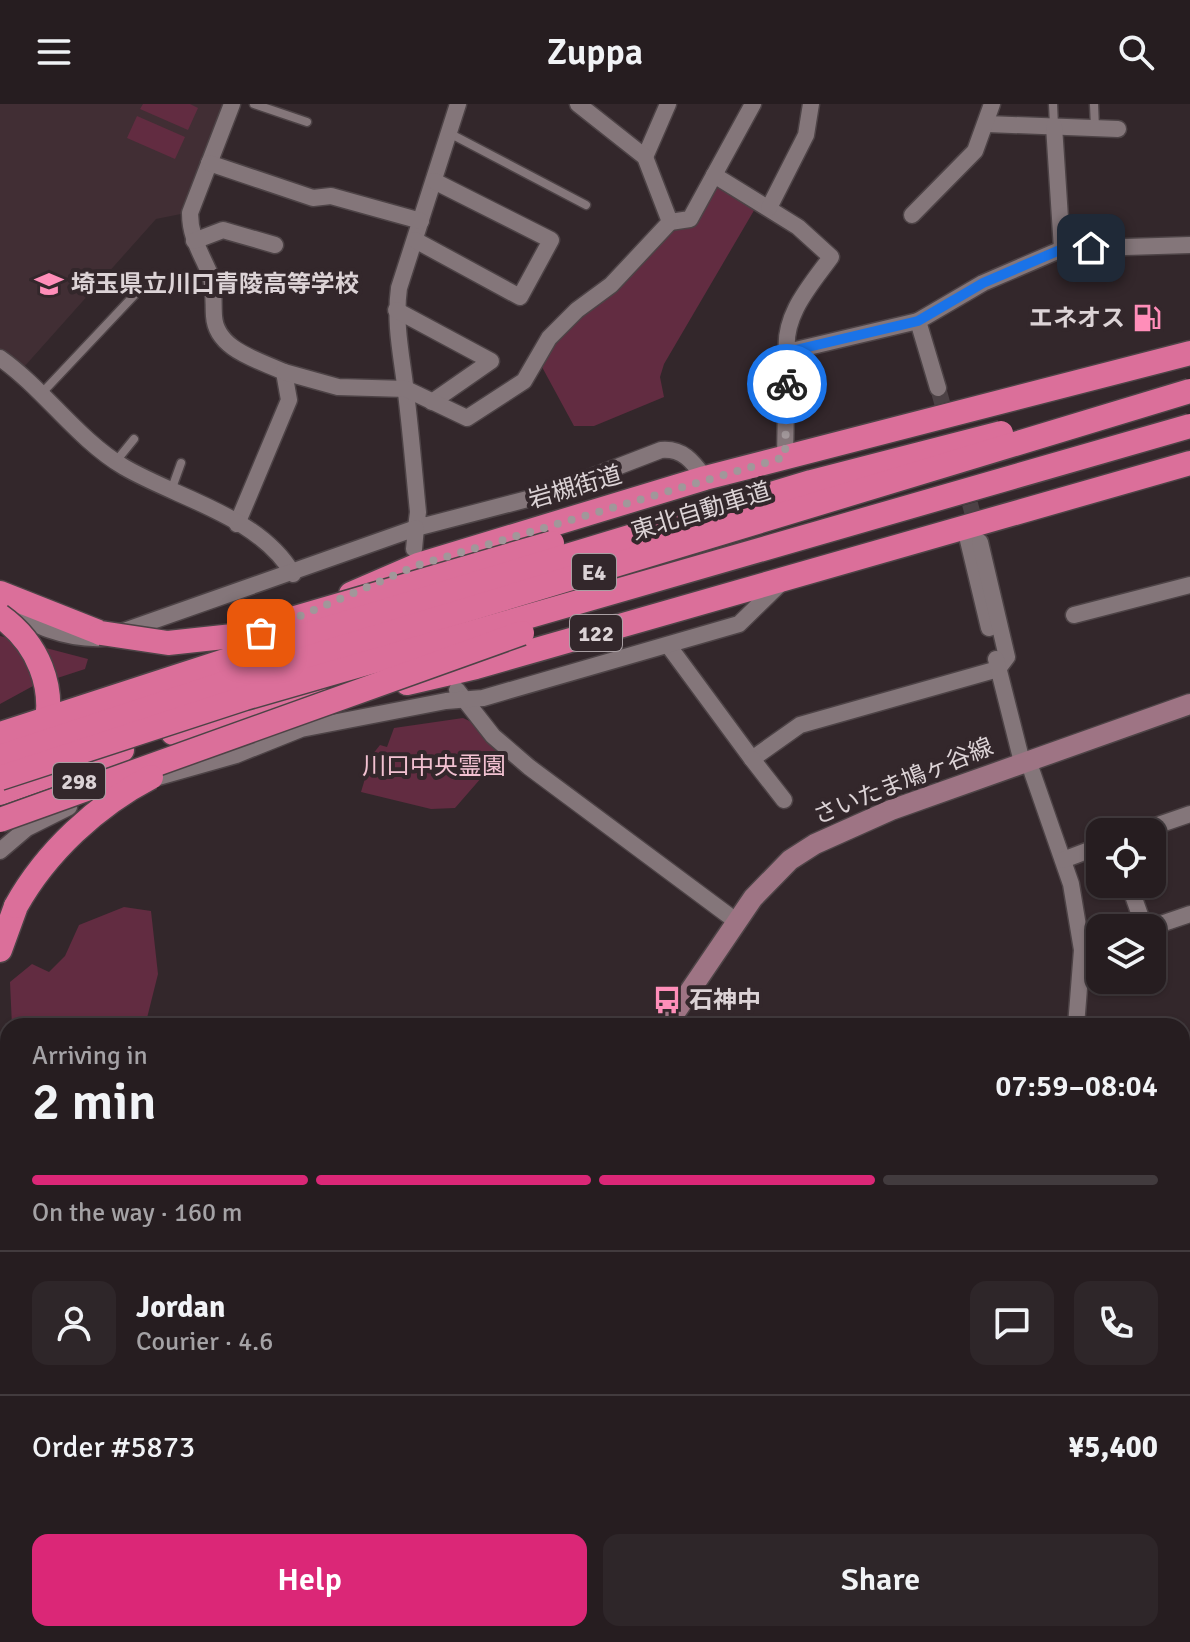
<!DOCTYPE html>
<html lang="en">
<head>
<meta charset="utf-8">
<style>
	:root { --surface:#261d20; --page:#2e2629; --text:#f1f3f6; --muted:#a4a2a5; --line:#423b3e; --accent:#db2777 }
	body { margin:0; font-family:Signika,"Noto Sans JP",sans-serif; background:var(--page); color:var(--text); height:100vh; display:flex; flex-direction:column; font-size:30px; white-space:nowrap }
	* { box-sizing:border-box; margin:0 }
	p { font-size:26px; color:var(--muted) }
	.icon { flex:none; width:44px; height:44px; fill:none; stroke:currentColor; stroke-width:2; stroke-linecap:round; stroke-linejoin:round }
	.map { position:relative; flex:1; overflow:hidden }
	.details { position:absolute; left:0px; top:914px; width:1190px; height:624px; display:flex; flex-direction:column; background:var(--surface); border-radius:24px 24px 0 0; box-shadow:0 2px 6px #0004,0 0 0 2px var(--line) }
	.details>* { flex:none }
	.controls { position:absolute; left:1086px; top:714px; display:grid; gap:16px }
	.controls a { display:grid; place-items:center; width:80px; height:80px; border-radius:16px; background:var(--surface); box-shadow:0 2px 6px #0004,0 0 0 2px var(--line); font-size:40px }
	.pin { position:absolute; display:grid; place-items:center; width:68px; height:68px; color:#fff; margin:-34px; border-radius:16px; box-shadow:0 4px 12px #0006 }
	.courier { position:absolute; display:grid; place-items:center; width:80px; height:80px; margin:-40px; border:6px solid #1a73e8; border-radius:50%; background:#fff; color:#222; box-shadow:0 2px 10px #0007 }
	.headline em { font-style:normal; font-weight:600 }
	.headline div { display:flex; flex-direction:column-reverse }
	.headline { display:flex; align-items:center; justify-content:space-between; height:136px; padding:0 32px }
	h1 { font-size:52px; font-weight:600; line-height:60px }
	.bar { display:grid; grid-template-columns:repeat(4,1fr); gap:12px 8px; align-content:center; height:96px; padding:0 32px }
	.bar i { height:10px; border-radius:6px; background:var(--line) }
	.bar .on { background:var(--accent) }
	.bar p { grid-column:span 4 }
	.line { display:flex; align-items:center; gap:20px; padding:0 32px; border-top:2px solid var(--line) }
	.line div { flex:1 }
	.round { display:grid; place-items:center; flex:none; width:84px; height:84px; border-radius:16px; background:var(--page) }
	.cta { display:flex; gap:16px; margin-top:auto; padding:16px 32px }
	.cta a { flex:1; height:92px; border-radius:16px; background:var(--accent); color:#fff; font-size:32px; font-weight:600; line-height:92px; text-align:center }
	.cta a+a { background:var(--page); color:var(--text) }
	header { display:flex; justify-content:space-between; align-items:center; height:104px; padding:0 32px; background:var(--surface); font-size:36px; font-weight:600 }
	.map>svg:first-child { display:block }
	.built { fill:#412e34 }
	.green { fill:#622c41 }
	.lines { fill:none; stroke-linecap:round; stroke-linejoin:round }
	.street-tunnel { stroke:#4c4145; stroke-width:16; stroke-dasharray:16 8; stroke-linecap:butt }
	.lane-casing { stroke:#4d4346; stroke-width:11 }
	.street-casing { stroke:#4d4346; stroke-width:19 }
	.secondary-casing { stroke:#4d4346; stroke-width:23 }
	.highway-casing { stroke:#4d4346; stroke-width:27 }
	.lane { stroke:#84767a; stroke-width:8 }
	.street { stroke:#84767a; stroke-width:16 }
	.secondary { stroke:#9e7484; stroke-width:20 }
	.highway { stroke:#db6f9a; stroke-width:24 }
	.highway-bridge-casing { stroke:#4d4346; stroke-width:27; stroke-linecap:butt }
	.highway-bridge { stroke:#db6f9a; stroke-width:24 }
	.done { stroke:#a1979a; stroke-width:8; stroke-dasharray:0 14.4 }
	.route { stroke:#1a73e8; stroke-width:10 }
	.labels { text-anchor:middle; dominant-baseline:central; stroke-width:8; stroke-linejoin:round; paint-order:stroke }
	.shield { fill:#33272b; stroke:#a99fa3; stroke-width:2 }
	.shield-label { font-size:22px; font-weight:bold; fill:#dcd3d6 }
	.poi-label { font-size:24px; font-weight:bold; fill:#dcd3d6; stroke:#33272b; text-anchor:start }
	.street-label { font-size:24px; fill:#dcd3d6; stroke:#33272b }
	.park-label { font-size:24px; fill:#f2c1d1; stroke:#33272b }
</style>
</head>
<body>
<header><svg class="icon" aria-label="menu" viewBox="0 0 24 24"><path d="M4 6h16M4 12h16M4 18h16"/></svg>Zuppa<svg class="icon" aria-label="search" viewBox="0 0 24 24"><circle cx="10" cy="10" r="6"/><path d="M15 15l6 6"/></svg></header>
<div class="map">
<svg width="1190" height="1538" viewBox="0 0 1190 1538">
	<rect width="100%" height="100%" fill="#33272b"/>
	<!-- built -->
	<g class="built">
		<path d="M0,0H226L186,109L156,115L24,263L0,245Z"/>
		<path d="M708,1530H972V1538H695Z"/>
	</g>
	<!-- green -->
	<g class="green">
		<path d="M143,0H190L198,4L188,26L140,5Z"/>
		<path d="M137,12L185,33L175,55L127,34Z"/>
		<path d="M722,82L756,103L664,260L660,273L664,293L594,322H574L542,263L549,245L671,127L693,122L715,83Z"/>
		<path d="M0,532L88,555L85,565L33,582L0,600Z"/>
		<path d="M463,614L474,619L502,650L455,704L431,705L361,688L372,651L380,641L387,643L394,624Z"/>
		<path d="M124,803L151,807L158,870L145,922H12L10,878L32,860L49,868L65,852L79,821Z"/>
	</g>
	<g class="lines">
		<!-- street-tunnel -->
		<path class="street-tunnel" d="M938,284L978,429"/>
		<defs>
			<g id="lane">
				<path d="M254,0L307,18"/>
				<path d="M1053,0L1054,22"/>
				<path d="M1094,0L1095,24"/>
				<path d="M449,29L586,101"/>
				<path d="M41,290L142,183"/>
				<path d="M117,356L134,335"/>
				<path d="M172,384L181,359"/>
			</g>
			<g id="street">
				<path d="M232,0L190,109C190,133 200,147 209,168C215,182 213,198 214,212C216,246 259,256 284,268L289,296L237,420"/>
				<path d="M458,0L399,184C394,221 402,253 406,289C411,329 414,368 418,408L416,424L547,390L661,346C683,344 693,358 705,374"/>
				<path d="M987,20L1118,25"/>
				<path d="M1054,22L1062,145"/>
				<path d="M645,53L668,0"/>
				<path d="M209,59L313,94L331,92L421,117"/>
				<path d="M714,71L798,123L831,153C810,182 783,211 787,248"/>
				<path d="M769,104L806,31L811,0"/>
				<path d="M912,111L975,47L992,0"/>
				<path d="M670,118L690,115L753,0"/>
				<path d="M415,136L520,193L551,136L434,77"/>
				<path d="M194,137L223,126L275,141"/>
				<path d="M396,206L491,257L432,298"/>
				<path d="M0,254C44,285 77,335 124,363C179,395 259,412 293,470"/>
				<path d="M284,268L338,283L406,285L467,314L524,277L549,234L577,206L611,181L670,118L645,53L578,0"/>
				<path d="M938,284L918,217L983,179L1062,145L1190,141"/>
				<path d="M785,353L787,248L918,217"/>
				<path d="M965,424L989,524"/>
				<path d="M1,503C35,521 64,536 104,534L416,424L414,445"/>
				<path d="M1074,511L1190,481"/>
				<path d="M668,541L752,655L800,621L998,565L1007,553L980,438"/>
				<path d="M996,555L1022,658L1031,665L1071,780L1082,846L1076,922"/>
				<path d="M457,586L493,632L529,663L736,817"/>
				<path d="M752,655L784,696"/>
				<path d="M144,677L236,651L301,625L446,597L483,594L739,520L781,479"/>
				<path d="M1138,728L1190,710"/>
				<path d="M0,747L27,724L69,703"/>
				<path d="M1063,756L1100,742"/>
				<path d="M1129,780L1142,817L1155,822L1190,810"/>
				<path d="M0,940L8,957"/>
				<path d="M1182,1156L1190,1153"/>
				<path d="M0,1206L8,1223"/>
				<path d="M124,1530L127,1538"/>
				<path d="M433,1530L441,1538"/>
				<path d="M95,1538L96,1530"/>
				<path d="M680,1538L693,1530"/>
				<path d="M982,1538V1530"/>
				<path d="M1075,1538L1078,1530"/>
			</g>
			<g id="secondary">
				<path d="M666,922L753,794L790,756L815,740L891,706L1190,600"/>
				<path d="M0,1500L8,1499"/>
			</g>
			<g id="highway">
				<path d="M0,489L101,529"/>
				<path d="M351,490L418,461L705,374L1190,249"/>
				<path d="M407,579L476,563L1190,359"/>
				<path d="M173,629L319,594"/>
				<path d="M0,689L122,646"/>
				<path d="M0,846L16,802"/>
				<path d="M0,963L8,985"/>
				<path d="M0,1018L8,1035"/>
				<path d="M0,1043L8,1060"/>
				<path d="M0,1071L8,1088"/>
				<path d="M0,1118L8,1135"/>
				<path d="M0,1147L8,1164"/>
				<path d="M0,1174L8,1189"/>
				<path d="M164,1530L167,1538"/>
				<path d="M199,1530L202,1538"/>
				<path d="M235,1530L239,1538"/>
			</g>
		</defs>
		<!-- lane casing -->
		<use href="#lane" class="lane-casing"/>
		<!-- street casing -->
		<use href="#street" class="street-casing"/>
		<!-- secondary casing -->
		<use href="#secondary" class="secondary-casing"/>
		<!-- highway casing -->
		<use href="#highway" class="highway-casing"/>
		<!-- lane -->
		<use href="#lane" class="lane"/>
		<!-- street -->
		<use href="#street" class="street"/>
		<!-- secondary -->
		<use href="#secondary" class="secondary"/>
		<!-- highway -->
		<use href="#highway" class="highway"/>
		<defs>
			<g id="highway-bridge">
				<path d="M0,512C38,539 56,583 45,628"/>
				<path d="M101,529L168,539L233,532L552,439"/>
				<path d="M0,630L283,538L811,378L1001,329"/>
				<path d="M0,653L238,575L1190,287"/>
				<path d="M0,674L245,594L1190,322"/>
				<path d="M0,716L522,529"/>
				<path d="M16,802C46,748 97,701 151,673"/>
			</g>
		</defs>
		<!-- highway-bridge casing -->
		<use href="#highway-bridge" class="highway-bridge-casing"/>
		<!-- highway-bridge -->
		<use href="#highway-bridge" class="highway-bridge"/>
	</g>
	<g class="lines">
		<!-- done -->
		<path class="done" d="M261,529L418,461L785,353L787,280"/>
		<!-- route -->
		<path class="route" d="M787,280V248L918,217L983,179L1062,145L1091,144"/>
	</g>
	<!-- icons -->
	<defs>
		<symbol id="school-bare" viewBox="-9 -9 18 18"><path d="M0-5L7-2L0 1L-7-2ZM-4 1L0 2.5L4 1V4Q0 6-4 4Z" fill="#ff8eb9" stroke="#33272b" stroke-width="2.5" paint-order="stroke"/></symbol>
		<symbol id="fuel-bare" viewBox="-9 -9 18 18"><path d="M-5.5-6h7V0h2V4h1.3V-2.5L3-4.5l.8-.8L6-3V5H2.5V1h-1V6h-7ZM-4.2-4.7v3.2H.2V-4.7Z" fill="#ff8eb9" stroke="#33272b" stroke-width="2.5" paint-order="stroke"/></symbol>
		<symbol id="bus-bare" viewBox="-9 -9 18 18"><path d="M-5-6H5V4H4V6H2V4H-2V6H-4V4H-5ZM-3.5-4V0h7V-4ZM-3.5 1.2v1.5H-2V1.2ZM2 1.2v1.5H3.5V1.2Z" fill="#ff8eb9" stroke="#33272b" stroke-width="2.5" paint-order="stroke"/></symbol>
	</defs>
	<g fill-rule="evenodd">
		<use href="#school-bare" x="29" y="160" width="40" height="40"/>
		<use href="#fuel-bare" x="1127" y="194" width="40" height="40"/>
		<use href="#bus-bare" x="647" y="876" width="40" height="40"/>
	</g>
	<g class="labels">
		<!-- shield labels -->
		<g class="shield">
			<rect x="572" y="450" width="44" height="36" rx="6"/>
			<rect x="570" y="511" width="52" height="36" rx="6"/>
			<rect x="53" y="659" width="52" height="36" rx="6"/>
		</g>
		<g class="shield-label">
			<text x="594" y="468">E4</text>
			<text x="596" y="529">122</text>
			<text x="79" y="677">298</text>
		</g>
		<!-- poi labels -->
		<g class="poi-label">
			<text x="71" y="180">埼玉県立川口青陵高等学校</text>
			<text x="1125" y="214" text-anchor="end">エネオス</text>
			<text x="689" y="896">石神中</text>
		</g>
		<!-- street labels -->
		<g class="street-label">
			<text transform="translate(575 383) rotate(-16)">岩槻街道</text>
			<text transform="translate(701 407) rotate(-17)">東北自動車道</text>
			<text transform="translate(903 677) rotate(-22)">さいたま鳩ヶ谷線</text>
		</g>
		<!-- park labels -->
		<g class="park-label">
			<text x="434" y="662">川口中央霊園</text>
		</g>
	</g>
</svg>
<div class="controls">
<a><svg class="icon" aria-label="locate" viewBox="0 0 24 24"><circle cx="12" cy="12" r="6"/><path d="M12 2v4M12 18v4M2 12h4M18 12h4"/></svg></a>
<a><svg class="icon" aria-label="layers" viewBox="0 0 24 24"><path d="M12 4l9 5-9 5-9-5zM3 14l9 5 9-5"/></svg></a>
</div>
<div class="pin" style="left:261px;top:529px;background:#ea580c"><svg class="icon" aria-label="bag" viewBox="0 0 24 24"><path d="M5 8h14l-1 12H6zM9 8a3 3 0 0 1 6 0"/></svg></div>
<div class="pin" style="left:1091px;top:144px;background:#1f2937"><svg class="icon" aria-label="home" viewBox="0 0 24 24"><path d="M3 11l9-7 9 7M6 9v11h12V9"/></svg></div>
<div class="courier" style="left:787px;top:280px"><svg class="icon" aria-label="bike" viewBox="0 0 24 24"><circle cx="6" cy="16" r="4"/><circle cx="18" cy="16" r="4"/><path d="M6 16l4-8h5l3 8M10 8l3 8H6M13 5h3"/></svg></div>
<section class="details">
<div class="headline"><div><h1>2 min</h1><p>Arriving in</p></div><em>07:59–08:04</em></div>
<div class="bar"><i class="on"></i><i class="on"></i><i class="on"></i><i></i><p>On the way · 160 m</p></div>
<div class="line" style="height:144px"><a class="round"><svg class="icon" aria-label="person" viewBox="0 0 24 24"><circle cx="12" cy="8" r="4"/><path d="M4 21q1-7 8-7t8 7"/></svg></a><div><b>Jordan</b><p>Courier · 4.6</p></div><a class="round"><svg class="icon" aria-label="chat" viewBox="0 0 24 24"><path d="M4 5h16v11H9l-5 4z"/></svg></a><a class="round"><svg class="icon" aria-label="phone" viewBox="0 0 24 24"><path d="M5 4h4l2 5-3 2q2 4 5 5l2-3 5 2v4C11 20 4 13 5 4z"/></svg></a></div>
<div class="line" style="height:104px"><div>Order #5873</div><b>¥5,400</b></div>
<div class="cta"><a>Help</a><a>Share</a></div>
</section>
</div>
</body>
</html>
